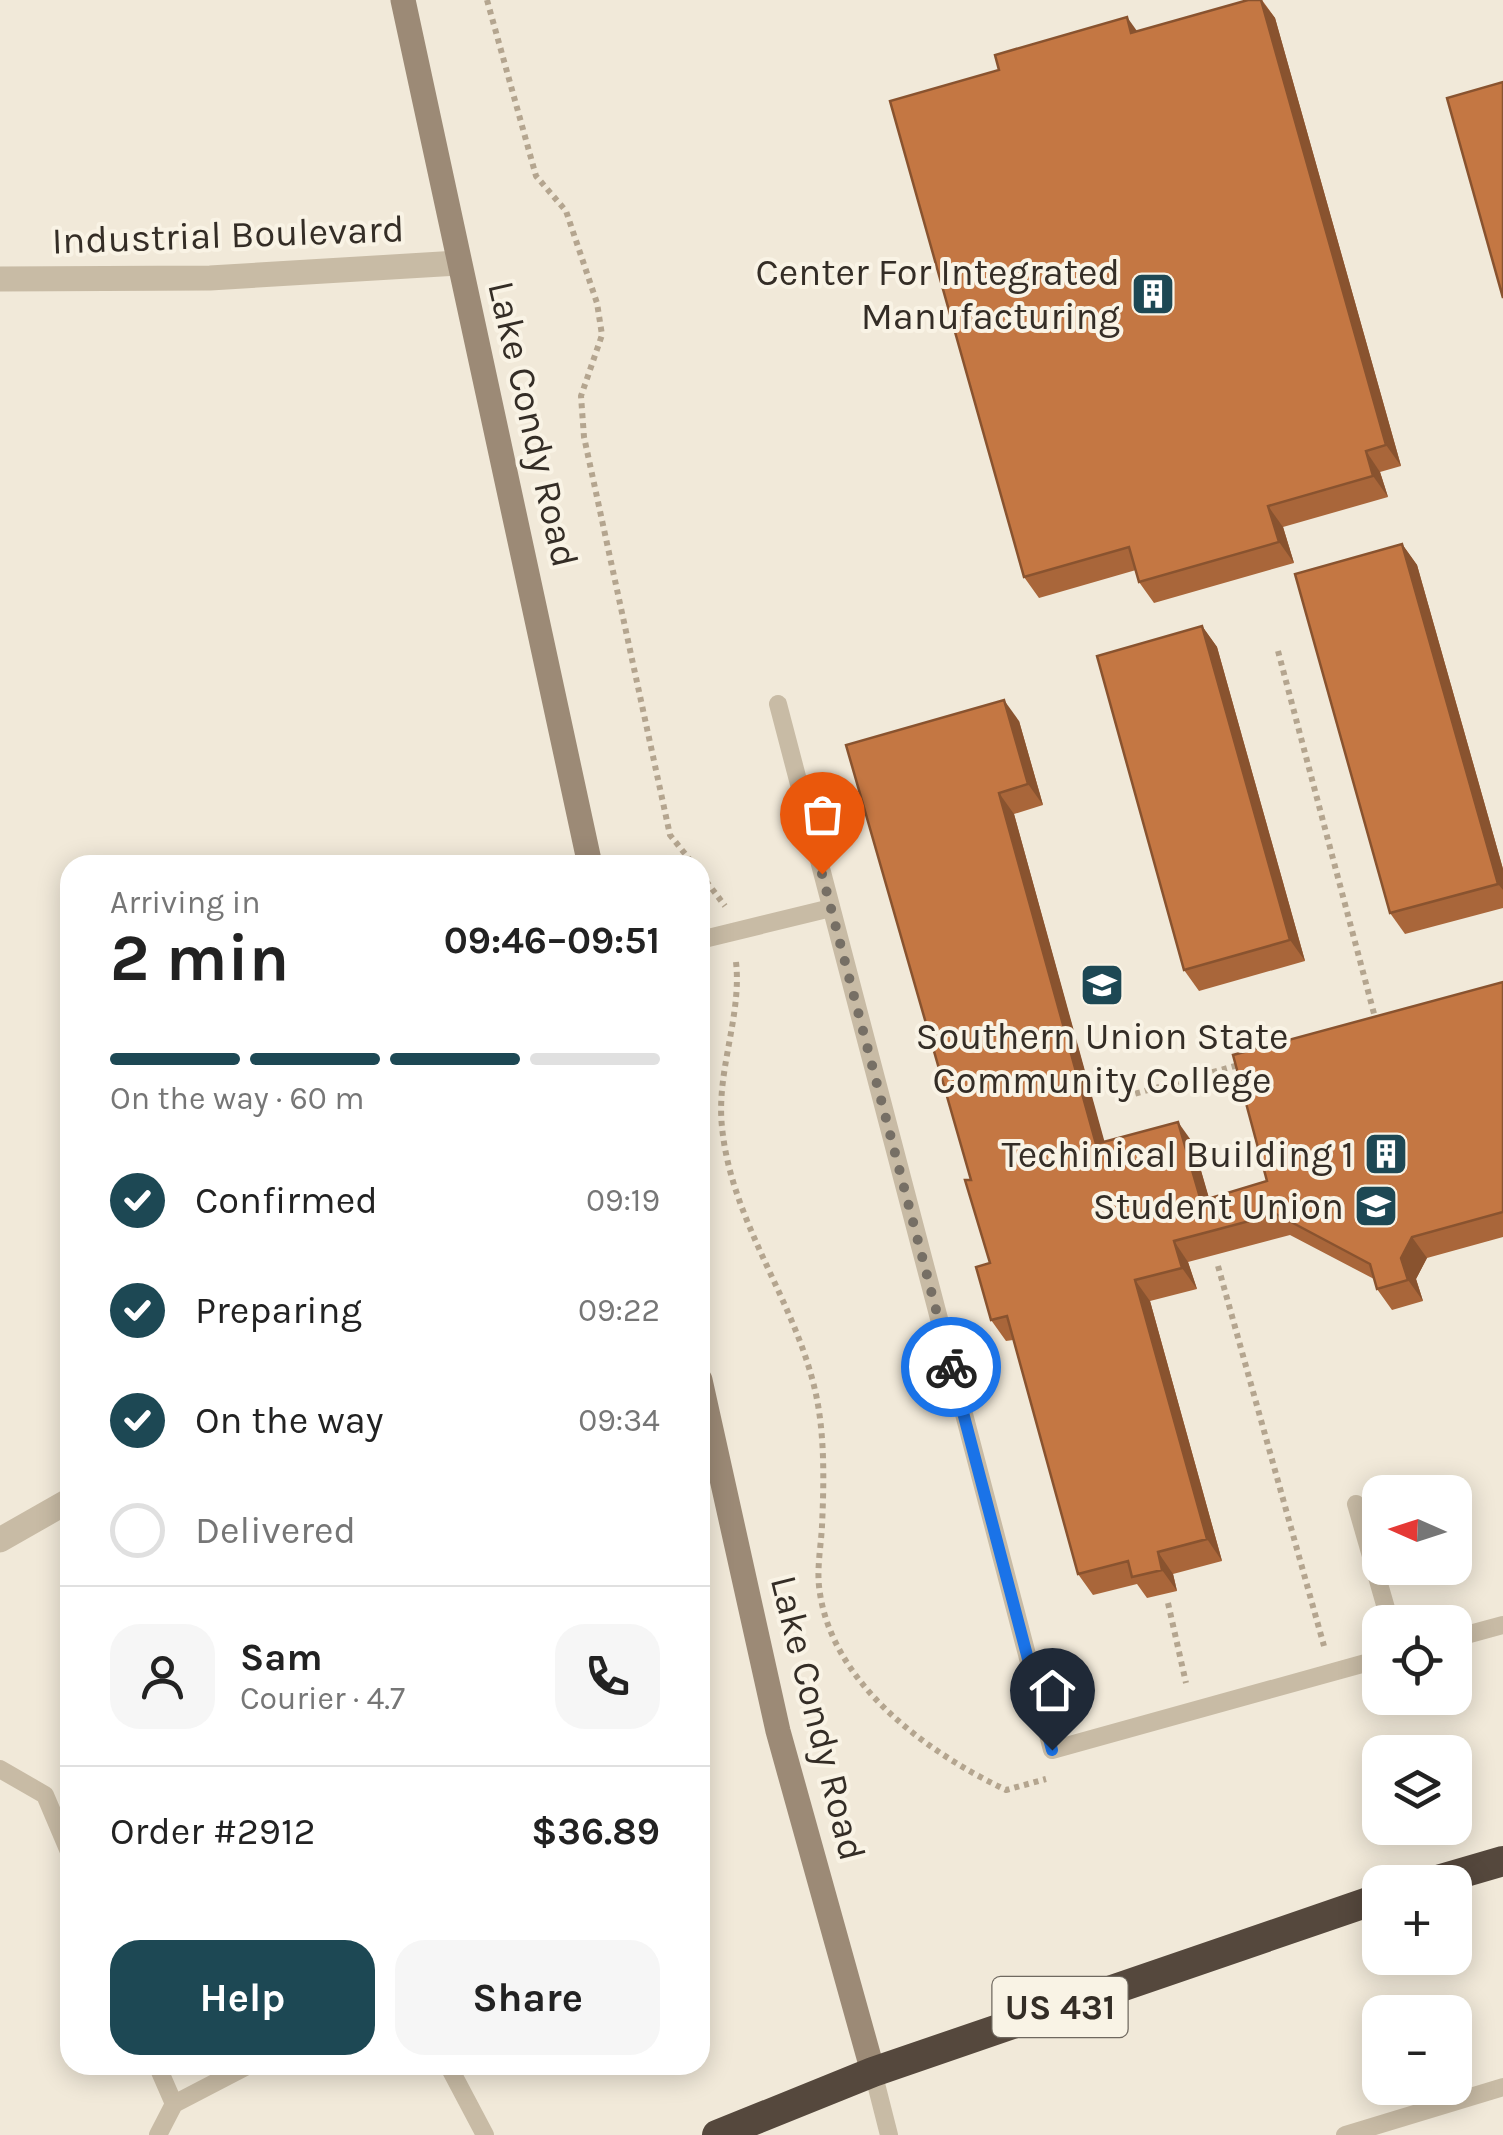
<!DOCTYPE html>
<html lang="en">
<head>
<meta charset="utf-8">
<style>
	:root { --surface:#fff; --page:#f6f6f6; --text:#222; --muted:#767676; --line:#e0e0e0; --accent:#1d4854 }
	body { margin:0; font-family:Karla,sans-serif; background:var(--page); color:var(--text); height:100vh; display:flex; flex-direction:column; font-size:38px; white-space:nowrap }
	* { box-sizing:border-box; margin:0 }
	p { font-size:32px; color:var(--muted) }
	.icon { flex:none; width:55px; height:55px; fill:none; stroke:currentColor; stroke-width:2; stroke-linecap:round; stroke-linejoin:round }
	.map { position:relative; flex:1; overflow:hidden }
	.side { position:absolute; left:60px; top:855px; width:650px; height:1220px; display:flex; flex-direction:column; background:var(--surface); border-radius:30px; box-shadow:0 5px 25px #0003 }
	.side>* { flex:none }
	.needle { width:65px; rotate:273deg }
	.fabs { position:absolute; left:1362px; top:1475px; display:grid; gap:20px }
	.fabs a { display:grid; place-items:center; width:110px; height:110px; border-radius:20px; background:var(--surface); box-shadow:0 5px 25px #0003; font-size:50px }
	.pin { position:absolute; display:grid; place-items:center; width:85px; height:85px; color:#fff; margin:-102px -42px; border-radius:50% 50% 50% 0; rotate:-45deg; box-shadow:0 0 10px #0007 }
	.pin .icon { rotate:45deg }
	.courier { position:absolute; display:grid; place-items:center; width:100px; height:100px; margin:-50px; border:8px solid #1a73e8; border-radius:50%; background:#fff; color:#222; box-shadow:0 2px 12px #0007 }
	.headline em { font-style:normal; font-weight:700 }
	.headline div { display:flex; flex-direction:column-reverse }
	.headline { display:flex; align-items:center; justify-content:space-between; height:170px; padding:0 50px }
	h1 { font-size:65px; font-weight:700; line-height:75px }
	.bar { display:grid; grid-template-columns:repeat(4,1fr); gap:15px 10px; align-content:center; height:120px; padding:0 50px }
	.bar i { height:12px; border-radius:8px; background:var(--line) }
	.bar .current { background:var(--accent) }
	.bar p { grid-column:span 4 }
	.line { display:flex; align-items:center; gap:25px; padding:0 50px; border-top:2px solid var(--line) }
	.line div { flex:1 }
	.round { display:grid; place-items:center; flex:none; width:105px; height:105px; border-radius:30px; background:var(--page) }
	ol { padding:0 50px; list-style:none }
	li { display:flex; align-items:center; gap:30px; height:110px }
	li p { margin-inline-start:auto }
	li .icon { padding:10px; border-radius:50%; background:var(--accent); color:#fff; stroke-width:4 }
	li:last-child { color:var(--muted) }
	li i { width:55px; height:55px; border:5px solid var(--line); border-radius:50% }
	.primary-button { display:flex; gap:20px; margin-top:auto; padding:20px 50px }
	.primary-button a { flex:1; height:115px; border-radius:30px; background:var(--accent); color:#fff; font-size:40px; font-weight:700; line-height:115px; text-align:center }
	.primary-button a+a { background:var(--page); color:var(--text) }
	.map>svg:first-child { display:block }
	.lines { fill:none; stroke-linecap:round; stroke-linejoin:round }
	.path { stroke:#b4a58f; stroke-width:6; stroke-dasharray:5 5; stroke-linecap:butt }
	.lane { stroke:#c8bba5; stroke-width:18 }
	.street { stroke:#c8bba5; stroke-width:25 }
	.secondary { stroke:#9c8a76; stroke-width:25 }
	.highway { stroke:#55483d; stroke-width:30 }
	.wall { fill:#a9663a }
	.shaded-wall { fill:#89532f }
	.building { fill:#c47743; stroke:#89532f; stroke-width:2.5 }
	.done { stroke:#766f65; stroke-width:10; stroke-dasharray:0 18 }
	.route { stroke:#1a73e8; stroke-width:12 }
	.labels { text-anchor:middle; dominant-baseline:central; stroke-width:8; stroke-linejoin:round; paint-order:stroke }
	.shield { fill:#f9f3e5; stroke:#6f685f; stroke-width:2.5 }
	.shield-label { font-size:35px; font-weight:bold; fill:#342d26 }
	.street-label { font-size:38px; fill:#342d26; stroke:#f9f3e5 }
	.poi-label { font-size:38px; fill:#342d26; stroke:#f9f3e5; text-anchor:end }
</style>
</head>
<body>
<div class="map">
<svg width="1503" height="2135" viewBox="0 0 1503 2135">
	<rect width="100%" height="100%" fill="#f1e9d9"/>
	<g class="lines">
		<!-- path -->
		<g class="path">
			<path d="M487,0L536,176L566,211L597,303L602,335L581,396L584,437L670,835L694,865"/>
			<path d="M1278,651L1377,1025"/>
			<path d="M700,873L725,906"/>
			<path d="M736,962C742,1016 716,1071 722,1127C731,1221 794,1299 815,1390C825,1433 824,1482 822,1526C821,1545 817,1567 819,1586C829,1682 926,1752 1006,1790L1046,1779"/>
			<path d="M1116,1099L1242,1064"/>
			<path d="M1218,1266L1324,1646"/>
			<path d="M1168,1603L1186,1683"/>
		</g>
		<!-- lane -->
		<g class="lane">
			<path d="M778,704L1052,1750L1380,1659"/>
			<path d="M700,940L831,908"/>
			<path d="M1356,1504L1390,1622"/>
			<path d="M1455,1638L1503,1625"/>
			<path d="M0,1769L45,1795L70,1854"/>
			<path d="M157,2065L174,2104"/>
			<path d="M448,2065L485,2135"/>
			<path d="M873,2072L889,2135"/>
			<path d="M158,2135L174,2104L249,2065"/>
			<path d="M1345,2135L1503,2087"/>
		</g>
		<!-- street -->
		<g class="street">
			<path d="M0,279L210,278L458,263"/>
			<path d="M0,1540L70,1500"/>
		</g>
		<!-- secondary -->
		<g class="secondary">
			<path d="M403,0L590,865"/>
			<path d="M700,1380L778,1731L873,2072"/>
		</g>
		<!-- highway -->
		<g class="highway">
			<path d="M1431,1882L1503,1861"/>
			<path d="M717,2135L873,2072L1380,1898"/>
		</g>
	</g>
	<!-- wall -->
	<g class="wall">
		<path d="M1248,0H1262L1275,18L1401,466L1380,472L1388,497L1283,527L1294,563L1154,603L1139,582L1136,570L1039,598L1024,577L1137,31Z"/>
		<path d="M1402,544L1417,565L1503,869V908L1405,934L1390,913Z"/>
		<path d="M1202,626L1217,647L1305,961L1199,991L1184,970Z"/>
		<path d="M1019,721L1043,805L1014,814L1104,1142L1193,1143L1209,1199L1267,1181L1503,982V1237L1427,1258L1416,1279L1423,1301L1392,1310L1377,1289L1374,1279L1290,1235L1188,1262L1197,1289L1150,1301L1222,1561L1173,1574L1177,1591L1147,1598L1137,1584L1093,1595L1078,1574L1013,1340L1006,1341L991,1320L990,1263L971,1180L846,745Z"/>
	</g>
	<!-- shaded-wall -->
	<g class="shaded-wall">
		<path d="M1261,0L1275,18L1401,466L1386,445Z"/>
		<path d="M1127,17L1142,38L1131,33Z"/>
		<path d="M1366,451L1380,472L1388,497L1373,476Z"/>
		<path d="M1268,506L1283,527L1294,563L1279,542Z"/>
		<path d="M1402,544L1417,565L1503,869V890L1498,884Z"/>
		<path d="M1202,626L1217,647L1305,961L1290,940Z"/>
		<path d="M1004,700L1019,721L1043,805L1028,784Z"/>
		<path d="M999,793L1014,814L1111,1165L1096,1144Z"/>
		<path d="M1178,1122L1193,1143L1216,1222L1201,1201Z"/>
		<path d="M1412,1237L1427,1258L1416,1279L1423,1301L1408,1280L1401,1258Z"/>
		<path d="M1174,1241L1188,1262L1197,1289L1182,1268Z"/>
		<path d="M1135,1280L1150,1301L1222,1561L1207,1539Z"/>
		<path d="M1158,1552L1173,1574L1177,1591L1162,1570Z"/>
	</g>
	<!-- building -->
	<g class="building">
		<path d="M1248,0H1261L1386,445L1366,451L1373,476L1268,506L1279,542L1139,582L1129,547L1024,577L890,101L999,70L995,55L1127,17L1131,33Z"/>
		<path d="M1503,82V298L1447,98Z"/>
		<path d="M1402,544L1498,884L1390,913L1295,574Z"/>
		<path d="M1202,626L1290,940L1184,970L1097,656Z"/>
		<path d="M1004,700L1028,784L999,793L1096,1144L1178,1122L1201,1201L1267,1181L1233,1055L1503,982V1212L1412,1237L1401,1258L1408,1280L1377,1289L1370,1264L1276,1214L1174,1241L1182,1268L1135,1280L1207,1539L1158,1552L1162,1570L1132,1577L1128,1561L1078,1574L1007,1316L991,1320L976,1267L990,1263L965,1180H971L846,745Z"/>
	</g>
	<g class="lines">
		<!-- done -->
		<path class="done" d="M822,874L951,1367"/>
		<!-- route -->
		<path class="route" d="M951,1367L1052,1750"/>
	</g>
	<!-- icons -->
	<defs>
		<symbol id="building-square" viewBox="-11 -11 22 22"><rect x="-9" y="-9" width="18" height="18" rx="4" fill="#1d4854" stroke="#f9f3e5"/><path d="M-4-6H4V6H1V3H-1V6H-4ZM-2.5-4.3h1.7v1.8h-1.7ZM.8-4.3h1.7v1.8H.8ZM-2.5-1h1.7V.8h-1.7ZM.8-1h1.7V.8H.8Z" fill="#fff"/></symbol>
		<symbol id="university-square" viewBox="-11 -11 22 22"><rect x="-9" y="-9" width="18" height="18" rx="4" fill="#1d4854" stroke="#f9f3e5"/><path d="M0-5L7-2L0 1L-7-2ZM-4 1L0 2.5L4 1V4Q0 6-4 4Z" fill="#fff"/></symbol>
	</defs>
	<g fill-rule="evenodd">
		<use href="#building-square" x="1128" y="269" width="50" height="50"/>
		<use href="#university-square" x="1077" y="960" width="50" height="50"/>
		<use href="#building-square" x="1361" y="1129" width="50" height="50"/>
		<use href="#university-square" x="1351" y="1181" width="50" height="50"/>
	</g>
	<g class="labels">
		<!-- shield labels -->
		<rect class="shield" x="992.5" y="1977" width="135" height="60" rx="8"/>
		<g class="shield-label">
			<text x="1060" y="2007">US 431</text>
		</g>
		<!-- street labels -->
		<g class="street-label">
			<text transform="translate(228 235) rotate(-2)">Industrial Boulevard</text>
			<text transform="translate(533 424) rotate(77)">Lake Condy Road</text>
			<text transform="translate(818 1718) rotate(76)">Lake Condy Road</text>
		</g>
		<!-- poi labels -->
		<g class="poi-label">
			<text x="1120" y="272">Center For Integrated<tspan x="1120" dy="44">Manufacturing</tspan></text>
			<text x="1102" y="1036" text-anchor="middle">Southern Union State<tspan x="1102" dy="44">Community College</tspan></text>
			<text x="1354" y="1154">Techinical Building 1</text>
			<text x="1344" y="1206">Student Union</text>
		</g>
	</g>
</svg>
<div class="fabs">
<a><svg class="needle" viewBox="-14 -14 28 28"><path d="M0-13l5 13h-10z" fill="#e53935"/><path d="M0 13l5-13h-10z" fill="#767676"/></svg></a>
<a><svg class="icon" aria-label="locate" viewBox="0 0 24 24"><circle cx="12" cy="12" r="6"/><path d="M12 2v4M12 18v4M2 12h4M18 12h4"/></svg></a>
<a><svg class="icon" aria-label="layers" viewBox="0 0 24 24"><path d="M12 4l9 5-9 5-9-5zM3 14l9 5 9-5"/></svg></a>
<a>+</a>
<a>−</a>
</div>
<div class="pin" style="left:822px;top:874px;background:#ea580c"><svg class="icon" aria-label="bag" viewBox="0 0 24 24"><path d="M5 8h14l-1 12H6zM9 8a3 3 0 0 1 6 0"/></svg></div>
<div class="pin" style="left:1052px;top:1750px;background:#1f2937"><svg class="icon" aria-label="home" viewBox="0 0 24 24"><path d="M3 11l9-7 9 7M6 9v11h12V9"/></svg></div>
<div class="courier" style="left:951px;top:1367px"><svg class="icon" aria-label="bike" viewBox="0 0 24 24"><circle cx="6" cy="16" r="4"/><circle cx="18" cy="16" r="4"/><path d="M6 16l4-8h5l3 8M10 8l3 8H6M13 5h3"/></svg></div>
<section class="side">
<div class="headline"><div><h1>2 min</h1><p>Arriving in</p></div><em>09:46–09:51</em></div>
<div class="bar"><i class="current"></i><i class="current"></i><i class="current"></i><i></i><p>On the way · 60 m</p></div>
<ol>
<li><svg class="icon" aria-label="check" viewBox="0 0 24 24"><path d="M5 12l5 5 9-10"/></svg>Confirmed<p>09:19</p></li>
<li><svg class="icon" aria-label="check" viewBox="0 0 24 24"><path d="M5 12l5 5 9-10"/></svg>Preparing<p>09:22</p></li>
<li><svg class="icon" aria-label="check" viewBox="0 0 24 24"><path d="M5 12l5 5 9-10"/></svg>On the way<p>09:34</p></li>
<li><i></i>Delivered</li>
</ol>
<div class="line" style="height:180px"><a class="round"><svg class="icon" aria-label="person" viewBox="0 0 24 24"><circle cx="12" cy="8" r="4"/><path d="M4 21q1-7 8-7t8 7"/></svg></a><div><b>Sam</b><p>Courier · 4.7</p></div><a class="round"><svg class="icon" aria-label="phone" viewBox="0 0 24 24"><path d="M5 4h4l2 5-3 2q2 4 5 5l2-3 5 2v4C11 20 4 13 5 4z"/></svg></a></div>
<div class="line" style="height:130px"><div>Order #2912</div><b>$36.89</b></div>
<div class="primary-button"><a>Help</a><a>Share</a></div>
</section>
</div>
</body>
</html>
